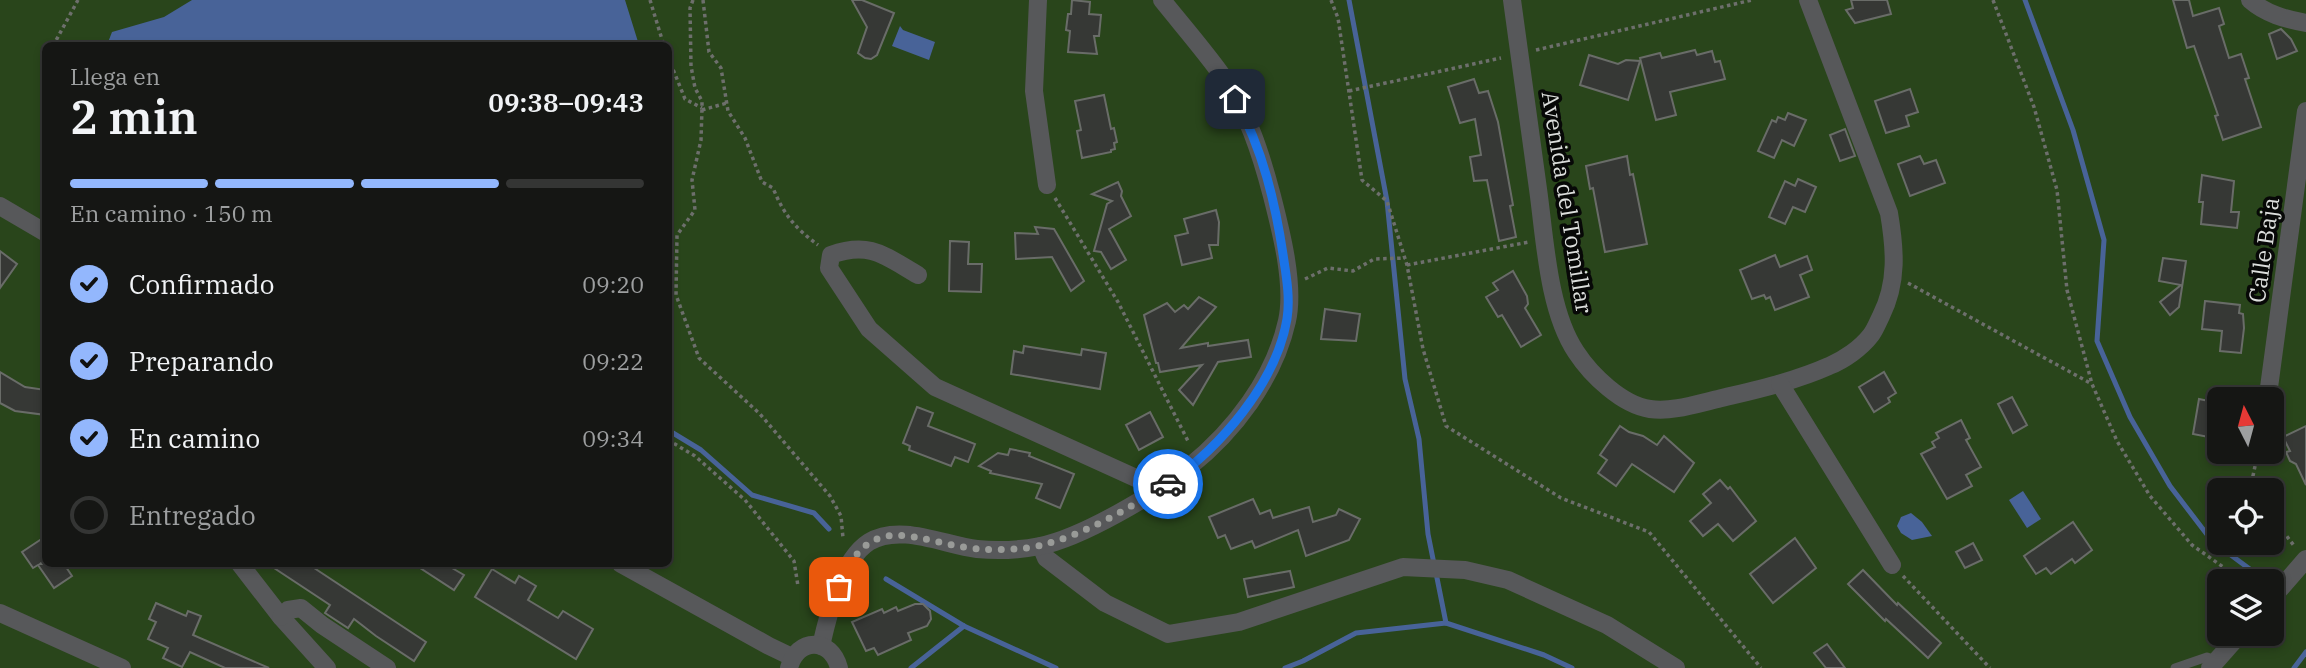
<!DOCTYPE html>
<html lang="es">
<head>
<meta charset="utf-8">
<style>
	:root { --surface:#151614; --page:#222322; --text:#f1f3f6; --muted:#9d9fa0; --line:#343534; --accent:#93b7fd }
	body { margin:0; font-family:"IBM Plex Serif",serif; background:var(--page); color:var(--text); height:100vh; display:flex; flex-direction:column; font-size:26px; white-space:nowrap }
	* { box-sizing:border-box; margin:0 }
	p { font-size:23px; color:var(--muted) }
	.icon { flex:none; width:38px; height:38px; fill:none; stroke:currentColor; stroke-width:2; stroke-linecap:round; stroke-linejoin:round }
	.map { position:relative; flex:1; overflow:hidden }
	.drawer { position:absolute; left:42px; top:42px; width:630px; height:525px; display:flex; flex-direction:column; background:var(--surface); border-radius:10px; box-shadow:0 4px 10px #0003,0 0 0 2px var(--line) }
	.drawer>* { flex:none }
	.needle { width:46px; rotate:354deg }
	.controls { position:absolute; left:2207px; top:387px; display:grid; gap:14px }
	.controls a { display:grid; place-items:center; width:77px; height:77px; border-radius:10px; background:var(--surface); box-shadow:0 4px 10px #0003,0 0 0 2px var(--line); font-size:35px }
	.pin { position:absolute; display:grid; place-items:center; width:60px; height:60px; color:#fff; margin:-30px; border-radius:14px; box-shadow:0 4px 10px #0006 }
	.courier { position:absolute; display:grid; place-items:center; width:70px; height:70px; margin:-35px; border:5px solid #1a73e8; border-radius:50%; background:#fff; color:#222; box-shadow:0 2px 9px #0007 }
	.summary em { font-style:normal; font-weight:600 }
	.summary div { display:flex; flex-direction:column-reverse }
	.summary { display:flex; align-items:center; justify-content:space-between; height:119px; padding:0 28px }
	h1 { font-size:46px; font-weight:600; line-height:52px }
	.bar { display:grid; grid-template-columns:repeat(4,1fr); gap:10px 7px; align-content:center; height:84px; padding:0 28px }
	.bar i { height:9px; border-radius:5px; background:var(--line) }
	.bar .active { background:var(--accent) }
	.bar p { grid-column:span 4 }
	ol { padding:0 28px; list-style:none }
	li { display:flex; align-items:center; gap:21px; height:77px }
	li p { margin-inline-start:auto }
	li .icon { padding:7px; border-radius:50%; background:var(--accent); color:#111; stroke-width:4 }
	li:last-child { color:var(--muted) }
	li i { width:38px; height:38px; border:4px solid var(--line); border-radius:50% }
	.map>svg:first-child { display:block }
	.green { fill:#29451b; fill-rule:evenodd }
	.water { fill:#486398 }
	.lines { fill:none; stroke-linecap:round; stroke-linejoin:round }
	.stream { stroke:#486398; stroke-width:5 }
	.building { fill:#363835; stroke:#696c68; stroke-width:2 }
	.path { stroke:#6d6f6c; stroke-width:3.5; stroke-dasharray:3.5 3.5; stroke-linecap:butt }
	.lane { stroke:#57585a; stroke-width:9 }
	.street { stroke:#57585a; stroke-width:18 }
	.done { stroke:#999b98; stroke-width:7; stroke-dasharray:0 12.6 }
	.route { stroke:#1a73e8; stroke-width:9 }
	.labels { text-anchor:middle; dominant-baseline:central; stroke-width:7; stroke-linejoin:round; paint-order:stroke }
	.street-label { font-size:23px; fill:#dcdedc; stroke:#070807 }
</style>
</head>
<body>
<div class="map">
<svg width="2306" height="668" viewBox="0 0 2306 668">
	<rect width="100%" height="100%" fill="#1c1e1b"/>
	<!-- green -->
	<path class="green" d="M0,0H2306V668H0ZM46,46H668V564H46ZM2219,399H2272V452H2219ZM2219,490H2272V542H2219ZM2219,581H2272V634H2219Z"/>
	<!-- water -->
	<g class="water">
		<path d="M192,0H625L639,45H107L112,32L164,17Z"/>
		<path d="M900,26L903,30L935,42L929,60L892,46Z"/>
		<path d="M2023,491L2041,519L2027,528L2009,500Z"/>
		<path d="M1911,513L1922,522L1932,536L1912,540L1901,533L1897,526L1901,517Z"/>
	</g>
	<g class="lines">
		<!-- stream -->
		<g class="stream">
			<path d="M1349,0L1387,201L1405,379L1419,439L1428,534L1434,564"/>
			<path d="M2025,0L2073,130L2104,240L2097,341L2130,417L2170,486L2212,541L2251,570"/>
			<path d="M668,430L701,450L752,495L814,513L829,529"/>
			<path d="M1436,573L1446,623"/>
			<path d="M886,579L964,626L1056,668"/>
			<path d="M911,668L964,626"/>
			<path d="M1285,668L1303,661L1356,633L1446,623L1544,655L1572,668"/>
			<path d="M2294,668L2306,652"/>
		</g>
	</g>
	<!-- building -->
	<g class="building">
		<path d="M852,0H862L894,13L877,55L871,59L865,58L858,53L867,27Z"/>
		<path d="M1072,0L1090,2L1089,14L1101,15L1099,36H1094L1097,54L1068,52L1070,31L1066,30L1068,14H1071Z"/>
		<path d="M1851,0H1887L1891,14L1855,23L1846,10L1853,8Z"/>
		<path d="M2173,0H2189L2193,16L2219,8L2224,24L2219,26L2229,58L2241,54L2249,78L2245,79L2261,127L2223,140L2215,116L2218,115L2194,46L2187,48Z"/>
		<path d="M2281,29L2291,39L2297,51L2277,59L2269,34Z"/>
		<path d="M1695,50L1697,55L1712,51L1715,62L1720,61L1725,79L1670,92L1676,115L1656,120L1640,58L1660,53L1662,58Z"/>
		<path d="M1589,55L1618,64L1626,60L1640,61L1628,100L1580,85Z"/>
		<path d="M1474,79L1479,93L1488,91L1498,122L1513,205L1510,206L1516,237L1499,241L1487,180L1474,181L1470,157L1481,155L1475,119L1460,123L1448,87Z"/>
		<path d="M1910,89L1918,112L1906,116L1909,126L1886,133L1875,101Z"/>
		<path d="M1104,95L1111,129L1114,128L1117,142L1114,143L1115,149L1111,150V152L1082,158L1077,131L1081,130L1075,101Z"/>
		<path d="M1788,113L1806,120L1794,146L1782,140L1774,158L1758,151L1772,120L1776,122L1778,117L1785,120Z"/>
		<path d="M1845,129L1855,156L1840,161L1830,135Z"/>
		<path d="M1627,156L1630,175L1633,174L1647,244L1605,252L1593,188L1590,189L1586,166Z"/>
		<path d="M1920,156L1924,164L1936,160L1945,183L1910,196L1898,164Z"/>
		<path d="M2202,175L2234,181L2231,212H2239L2237,228L2201,224L2203,202H2199Z"/>
		<path d="M1798,179L1816,187L1805,212L1793,207L1785,224L1769,217L1785,181L1795,186Z"/>
		<path d="M1118,182L1122,191L1121,196L1131,216L1109,229L1126,260L1111,269L1101,252L1094,251L1107,204L1112,201L1092,194Z"/>
		<path d="M1216,210L1219,222L1218,245H1209L1212,258L1182,265L1175,236L1188,233L1184,219Z"/>
		<path d="M1035,227L1054,229L1057,234L1084,281L1071,291L1052,257L1016,259L1015,233L1038,234Z"/>
		<path d="M950,241L969,242L968,264H982L981,292L949,291Z"/>
		<path d="M0,251L17,264L0,288Z"/>
		<path d="M1775,255L1780,267L1807,256L1812,270L1800,275L1809,297L1775,310L1770,297L1766,299L1764,295L1752,299L1740,270Z"/>
		<path d="M2163,258L2186,261L2179,307L2170,315L2160,302L2181,285L2159,281Z"/>
		<path d="M1513,271L1527,296L1528,304L1525,308L1541,335L1521,347L1502,315L1498,317L1486,297L1498,290L1493,283Z"/>
		<path d="M1199,297L1216,307L1181,348L1208,343V346L1248,340L1251,357L1218,362L1193,405L1179,390L1202,365L1160,372L1158,363H1156L1144,315L1167,303L1175,312L1184,305L1188,309Z"/>
		<path d="M2205,301L2240,305L2239,313L2243,314L2244,328L2241,353L2220,351L2222,331L2202,329Z"/>
		<path d="M1325,309L1360,314L1356,341L1321,339Z"/>
		<path d="M1024,346L1081,355L1082,349L1106,353L1100,389L1011,374L1014,351L1023,353Z"/>
		<path d="M0,372L25,387L46,390V415L15,411L0,403Z"/>
		<path d="M1884,372L1896,393L1888,398L1890,402L1874,412L1859,387Z"/>
		<path d="M2012,397L2027,425L2013,433L1998,404Z"/>
		<path d="M2199,399L2219,403V439L2193,434Z"/>
		<path d="M917,407L933,413L928,426L975,444L968,462L955,457L951,466L909,450L910,446L903,443Z"/>
		<path d="M1150,412L1163,437L1139,450L1126,425Z"/>
		<path d="M1961,420L1970,438L1966,440L1981,467L1966,475L1972,486L1947,499L1921,454L1935,447L1932,442L1939,438L1936,433Z"/>
		<path d="M1620,426L1629,432L1643,436L1657,445L1664,436L1694,463L1674,492L1632,464L1616,486L1598,473L1607,460L1600,455Z"/>
		<path d="M2306,426V485L2296,464L2290,461L2286,452L2290,451L2283,437Z"/>
		<path d="M1010,449L1030,453L1029,456L1074,474L1060,508L1036,498L1042,484L990,473L991,471L979,466L998,453L1008,455Z"/>
		<path d="M1720,480L1728,489L1730,487L1756,521L1733,541L1718,524L1703,536L1690,521L1711,503L1703,494Z"/>
		<path d="M1253,499L1260,514L1270,510L1273,518L1309,507L1313,522L1336,515L1339,509L1360,519L1349,540L1306,556L1298,530L1255,548L1252,541L1231,549L1225,535L1218,538L1209,517Z"/>
		<path d="M2073,522L2092,550L2075,563L2072,559L2051,574L2046,568L2036,574L2024,556Z"/>
		<path d="M46,536V559L40,564H64L72,576L54,588L38,565L33,568L22,552Z"/>
		<path d="M1795,538L1816,568L1773,603L1750,574Z"/>
		<path d="M1973,543L1982,560L1965,568L1956,552Z"/>
		<path d="M268,564H308L426,642L414,661L376,636L354,619L348,628L325,613L330,605Z"/>
		<path d="M414,564H445L464,575L454,590Z"/>
		<path d="M492,569L515,583L519,576L536,586L528,600L558,618L563,611L593,629L576,659L475,597Z"/>
		<path d="M1863,570L1897,605L1898,603L1941,643L1928,658L1886,619L1885,621L1848,584Z"/>
		<path d="M1290,571L1294,587L1248,597L1244,579Z"/>
		<path d="M156,603L186,616L188,611L201,616L193,635L269,668H225L190,652L182,667L163,658L168,648L148,639L156,622L149,619Z"/>
		<path d="M915,604H923L930,611L931,619L927,626L908,633L911,640L878,655L874,648L866,651L852,622L882,609L884,613L896,607L898,611Z"/>
		<path d="M1827,644L1845,668H1826L1814,653Z"/>
	</g>
	<g class="lines">
		<!-- path -->
		<g class="path">
			<path d="M650,0L664,46"/>
			<path d="M693,0L690,8L691,66L695,88L702,101V108L701,140L692,180L695,210L677,235L676,295L699,358L760,414L830,496L841,516L843,538"/>
			<path d="M703,0L709,52L721,68L728,111L745,138L762,182L773,188C784,215 795,228 818,245"/>
			<path d="M1331,0L1338,18L1362,180L1387,201L1407,265L1423,349L1446,426L1561,498L1649,532L1761,668"/>
			<path d="M1993,0L2034,107L2057,190L2067,290L2092,384L2117,441L2150,496L2192,545L2243,581"/>
			<path d="M53,46L78,0"/>
			<path d="M1536,50L1752,0"/>
			<path d="M668,57L685,99L702,108"/>
			<path d="M46,74L42,90L46,92"/>
			<path d="M1349,91L1501,58"/>
			<path d="M702,110L727,103"/>
			<path d="M1055,198L1118,302L1189,443"/>
			<path d="M1407,265L1529,242"/>
			<path d="M1305,279L1328,268L1353,271L1374,259L1405,258"/>
			<path d="M1908,283L2092,384"/>
			<path d="M668,440L695,456L745,500L794,561L798,586"/>
			<path d="M2250,490L2258,452"/>
			<path d="M2272,522L2279,526L2295,547"/>
			<path d="M1903,576L1990,668"/>
		</g>
		<!-- lane -->
		<path class="lane" d="M2175,668L2207,657L2216,660"/>
		<!-- street -->
		<g class="street">
			<path d="M1038,0L1034,91L1047,185"/>
			<path d="M1512,0C1521,63 1529,126 1538,189C1545,239 1548,310 1576,352C1591,375 1622,405 1650,409C1673,412 1696,404 1718,399C1755,390 1793,382 1829,366C1844,360 1861,348 1871,335C1875,330 1878,322 1881,316C1898,282 1895,249 1889,213L1808,0"/>
			<path d="M2250,0C2266,14 2285,19 2306,23"/>
			<path d="M0,206L46,233"/>
			<path d="M918,275C885,256 870,241 831,255L829,268L869,329L935,387L1160,489"/>
			<path d="M1780,384L1892,565"/>
			<path d="M2268,395L2306,111"/>
			<path d="M1041,546L1046,558L1105,603L1168,634L1239,622L1403,567L1465,570L1508,580L1607,625L1676,668"/>
			<path d="M240,564L281,617L327,668"/>
			<path d="M621,564L769,646L792,657"/>
			<path d="M2272,598L2306,559"/>
			<path d="M0,613L122,668"/>
			<path d="M281,617L288,610L301,608L322,625L387,668"/>
			<path d="M821,646C828,615 841,560 869,542C900,523 944,545 977,549C997,551 1020,550 1040,546C1081,538 1156,494 1189,467C1234,431 1274,379 1287,321C1295,285 1281,231 1272,196C1261,154 1247,110 1221,74C1203,49 1182,25 1162,0"/>
			<path d="M789,668C797,637 831,637 839,668"/>
			<path d="M2210,668L2240,634"/>
		</g>
	</g>
	<g class="lines">
		<!-- done -->
		<path class="done" d="M839,587C870,506 915,543 978,549C998,550 1023,550 1042,545C1084,535 1131,507 1168,484"/>
		<!-- route -->
		<path class="route" d="M1168,484C1220,447 1276,384 1287,319C1290,300 1287,280 1284,261C1276,205 1263,149 1235,99"/>
	</g>
	<g class="labels">
		<!-- street labels -->
		<g class="street-label">
			<text transform="translate(1568 202) rotate(81)">Avenida del Tomillar</text>
			<text transform="translate(2263 250) rotate(-82)">Calle Baja</text>
		</g>
	</g>
</svg>
<div class="controls">
<a><svg class="needle" viewBox="-14 -14 28 28"><path d="M0-13l5 13h-10z" fill="#e53935"/><path d="M0 13l5-13h-10z" fill="#9d9fa0"/></svg></a>
<a><svg class="icon" aria-label="locate" viewBox="0 0 24 24"><circle cx="12" cy="12" r="6"/><path d="M12 2v4M12 18v4M2 12h4M18 12h4"/></svg></a>
<a><svg class="icon" aria-label="layers" viewBox="0 0 24 24"><path d="M12 4l9 5-9 5-9-5zM3 14l9 5 9-5"/></svg></a>
</div>
<div class="pin" style="left:839px;top:587px;background:#ea580c"><svg class="icon" aria-label="bag" viewBox="0 0 24 24"><path d="M5 8h14l-1 12H6zM9 8a3 3 0 0 1 6 0"/></svg></div>
<div class="pin" style="left:1235px;top:99px;background:#1f2937"><svg class="icon" aria-label="home" viewBox="0 0 24 24"><path d="M3 11l9-7 9 7M6 9v11h12V9"/></svg></div>
<div class="courier" style="left:1168px;top:484px"><svg class="icon" aria-label="car" viewBox="0 0 24 24"><path d="M5 17H2v-5l4-1 3-4h7l3 4 3 1v5h-3M9 17h6M6 11h13"/><circle cx="7" cy="17" r="2"/><circle cx="17" cy="17" r="2"/></svg></div>
<section class="drawer">
<div class="summary"><div><h1>2 min</h1><p>Llega en</p></div><em>09:38–09:43</em></div>
<div class="bar"><i class="active"></i><i class="active"></i><i class="active"></i><i></i><p>En camino · 150 m</p></div>
<ol>
<li><svg class="icon" aria-label="check" viewBox="0 0 24 24"><path d="M5 12l5 5 9-10"/></svg>Confirmado<p>09:20</p></li>
<li><svg class="icon" aria-label="check" viewBox="0 0 24 24"><path d="M5 12l5 5 9-10"/></svg>Preparando<p>09:22</p></li>
<li><svg class="icon" aria-label="check" viewBox="0 0 24 24"><path d="M5 12l5 5 9-10"/></svg>En camino<p>09:34</p></li>
<li><i></i>Entregado</li>
</ol>
</section>
</div>
</body>
</html>
